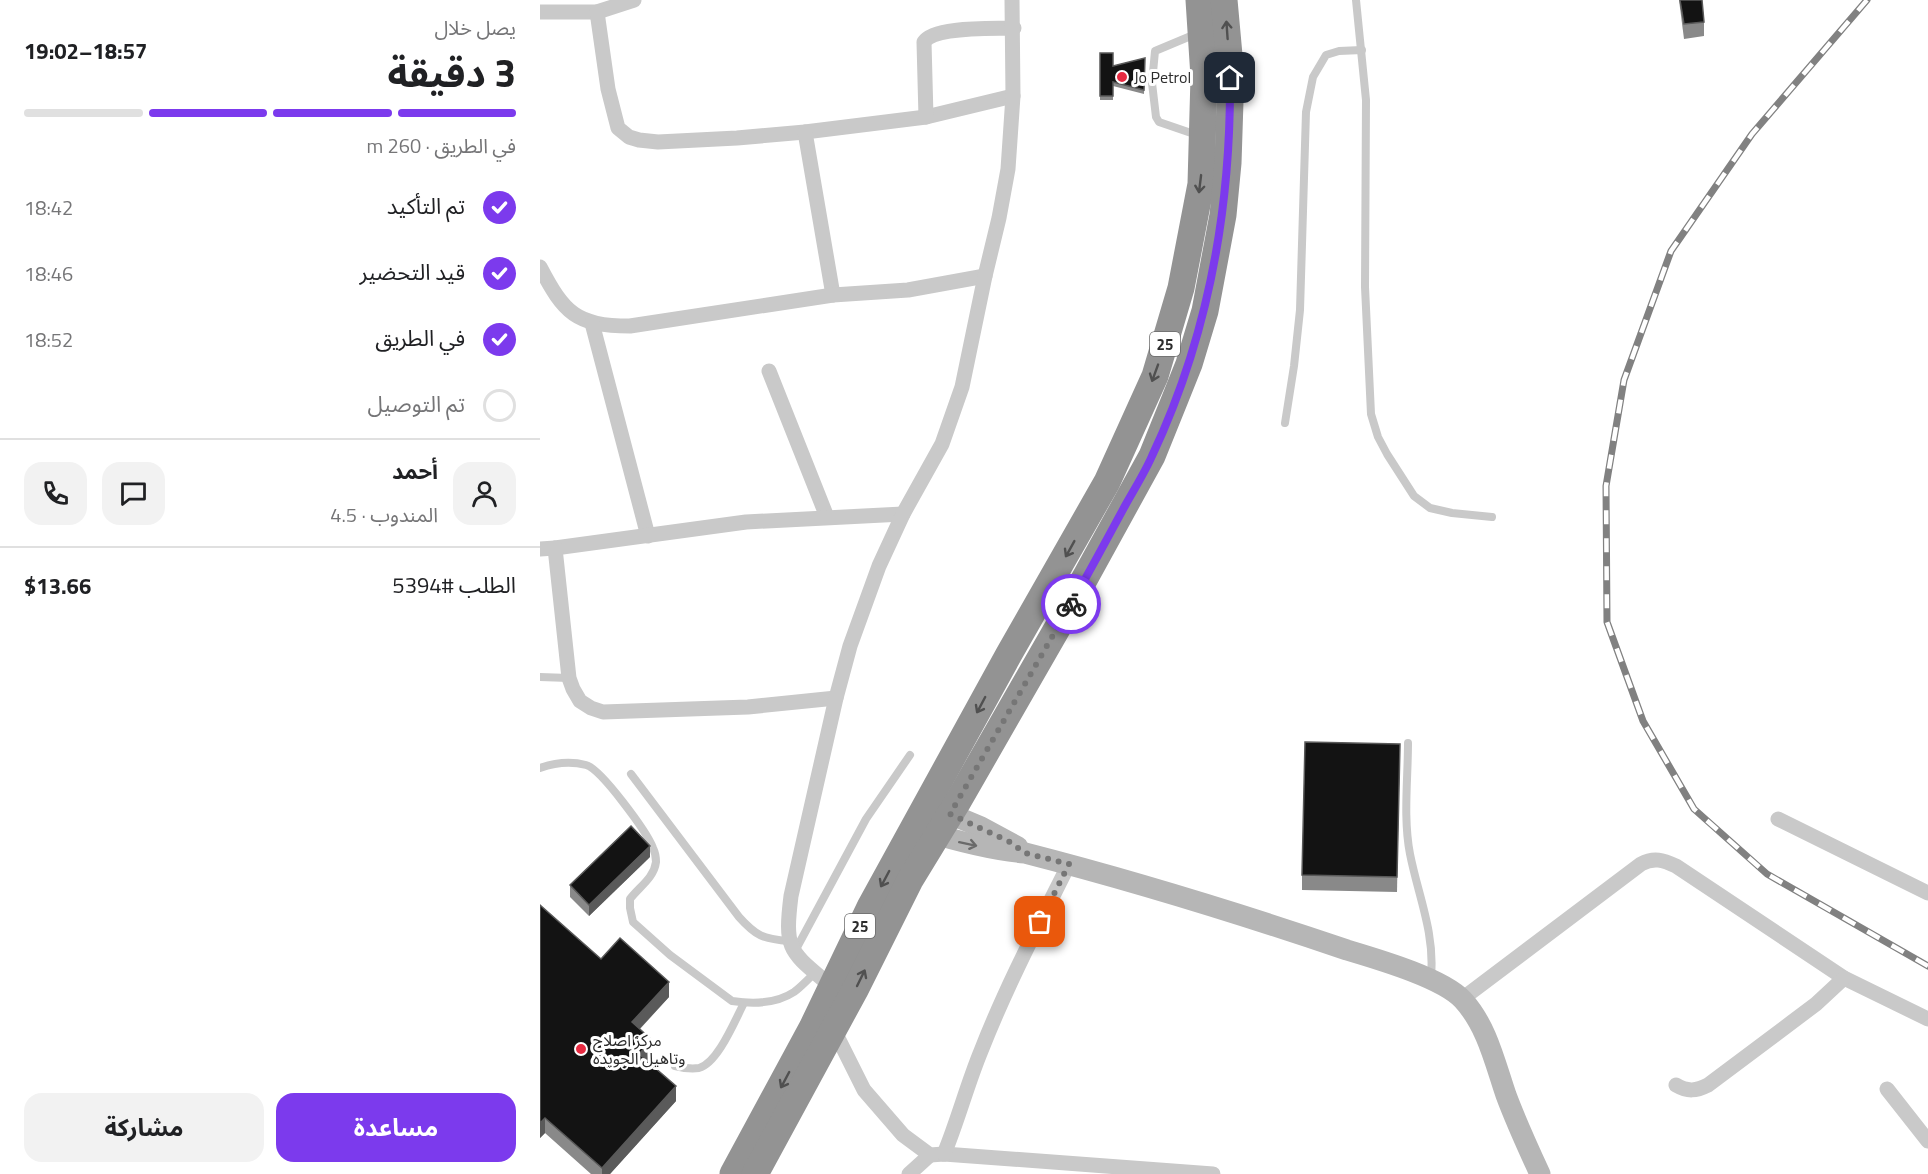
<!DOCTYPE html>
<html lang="ar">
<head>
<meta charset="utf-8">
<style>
	:root { --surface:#fff; --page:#f2f2f2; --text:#202124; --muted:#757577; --line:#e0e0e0; --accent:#7c3aed }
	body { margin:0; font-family:"Titillium Web","Noto Sans Arabic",sans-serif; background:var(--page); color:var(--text); direction:rtl; height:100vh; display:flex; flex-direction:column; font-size:22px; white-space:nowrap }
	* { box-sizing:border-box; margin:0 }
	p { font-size:20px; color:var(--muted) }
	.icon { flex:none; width:33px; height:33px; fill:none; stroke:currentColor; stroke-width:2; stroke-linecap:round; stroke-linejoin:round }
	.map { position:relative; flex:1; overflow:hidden; direction:ltr }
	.side { display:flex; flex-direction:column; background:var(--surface); width:540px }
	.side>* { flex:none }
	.pin { position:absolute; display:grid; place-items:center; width:51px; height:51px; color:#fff; margin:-26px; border-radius:12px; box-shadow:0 3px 9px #0006 }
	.courier { position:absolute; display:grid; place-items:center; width:60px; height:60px; margin:-30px; border:4px solid #7c3aed; border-radius:50%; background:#fff; color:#222; box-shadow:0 2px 8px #0007 }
	.summary em { font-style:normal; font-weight:700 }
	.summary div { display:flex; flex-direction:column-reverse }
	.summary { display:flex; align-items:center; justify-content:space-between; height:102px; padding:0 24px }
	h1 { font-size:39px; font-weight:700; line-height:45px }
	.bar { display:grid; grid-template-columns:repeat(4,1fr); gap:9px 6px; align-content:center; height:72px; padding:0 24px }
	.bar i { height:8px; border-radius:4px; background:var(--line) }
	.bar .selected { background:var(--accent) }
	.bar p { grid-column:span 4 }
	.line { display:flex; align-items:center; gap:15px; padding:0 24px; border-top:2px solid var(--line) }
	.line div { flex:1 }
	.round { display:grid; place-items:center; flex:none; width:63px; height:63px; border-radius:18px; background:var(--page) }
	ol { padding:0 24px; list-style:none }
	li { display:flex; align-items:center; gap:18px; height:66px }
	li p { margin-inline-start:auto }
	li .icon { padding:6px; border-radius:50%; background:var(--accent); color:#fff; stroke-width:4 }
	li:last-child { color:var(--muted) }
	li i { width:33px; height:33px; border:3px solid var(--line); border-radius:50% }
	.primary-button { display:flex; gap:12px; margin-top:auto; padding:12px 24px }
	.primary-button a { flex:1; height:69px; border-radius:18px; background:var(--accent); color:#fff; font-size:24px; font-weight:700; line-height:69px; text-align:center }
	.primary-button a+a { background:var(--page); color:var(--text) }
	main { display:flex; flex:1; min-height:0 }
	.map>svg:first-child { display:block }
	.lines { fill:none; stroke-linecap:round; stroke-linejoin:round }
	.lane { stroke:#c9c9c9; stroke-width:8 }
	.street { stroke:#c9c9c9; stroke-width:15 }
	.secondary { stroke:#b6b6b6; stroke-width:21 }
	.highway { stroke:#939393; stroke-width:27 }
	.rail-casing { stroke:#818181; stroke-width:7 }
	.rail { stroke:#fff; stroke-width:4.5; stroke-dasharray:14; stroke-linecap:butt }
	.wall { fill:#898989 }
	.shaded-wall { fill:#5a5a5a }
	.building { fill:#131313; stroke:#5a5a5a; stroke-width:1.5 }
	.oneway { stroke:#505050 }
	.oneway2 { stroke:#6a6a6a }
	.done { stroke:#767676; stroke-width:6; stroke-dasharray:0 10.8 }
	.route { stroke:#7c3aed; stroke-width:8 }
	.poi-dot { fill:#e72a41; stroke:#fff; stroke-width:2 }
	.labels { text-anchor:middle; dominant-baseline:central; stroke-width:6; stroke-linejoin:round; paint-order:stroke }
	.shield { fill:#fff; stroke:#6b6b6b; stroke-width:1.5 }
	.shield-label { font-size:15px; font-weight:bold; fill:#2c2c2c }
	.poi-label { font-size:16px; fill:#2c2c2c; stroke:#fff; text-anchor:start }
</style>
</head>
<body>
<main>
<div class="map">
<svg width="1388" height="1174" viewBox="0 0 1388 1174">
	<rect width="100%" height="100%" fill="#fff"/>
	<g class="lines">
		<!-- lane -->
		<g class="lane">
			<path d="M816,0L826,100L825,287L831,414L838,437L847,454L874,496L890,508L912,513L952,517"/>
			<path d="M657,135L619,122L616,117L612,83L615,51L658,33"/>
			<path d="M745,423L754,366L760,310L766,112L773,77L786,55L799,51L822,50"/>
			<path d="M0,677L29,678"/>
			<path d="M868,743C868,779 863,818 870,854C878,895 895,933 891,976"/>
			<path d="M0,768C14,763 31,761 46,765C61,769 107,832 113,848C115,852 116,857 116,862C114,878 99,887 90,899V908L93,922L130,955L192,1001C212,1004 236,1004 254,992C261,987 268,979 275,973"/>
			<path d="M91,774L199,917C216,936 223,939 249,941"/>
			<path d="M255,951L326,819L370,755"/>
			<path d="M135,1066C143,1068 151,1069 159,1068C178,1063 195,1020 204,1003"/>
		</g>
		<!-- street -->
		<g class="street">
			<path d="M0,12H57L94,0"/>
			<path d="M57,12L68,89L78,128L89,137L99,140L118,142L197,138L265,132L386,117L473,96"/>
			<path d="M386,117L384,42C394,26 454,29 474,28"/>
			<path d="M265,132L293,295"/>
			<path d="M0,267C24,313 36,326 90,326L293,295L368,290L445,276"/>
			<path d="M52,323L108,536"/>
			<path d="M229,371L287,517"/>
			<path d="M15,548L206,522L363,514"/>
			<path d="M0,549L15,548L29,678L33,689L40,701L51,708L63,712L208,707L296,698"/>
			<path d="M1238,819L1388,893"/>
			<path d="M292,987C250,951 244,952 251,896L296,698L310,646L339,566L363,514L402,444L422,387L445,276L459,218L468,169L473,96L472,0"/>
			<path d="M922,999L1101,864C1114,857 1123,860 1136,866L1304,978L1388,1019"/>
			<path d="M294,1030L324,1090L363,1135L390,1155L404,1154L673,1174"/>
			<path d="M1136,1085C1148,1092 1156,1091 1168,1085L1276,1004L1304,978"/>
			<path d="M1347,1089L1388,1141"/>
			<path d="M404,1154C418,1120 427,1085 441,1051C466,987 498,926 529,864"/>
			<path d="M369,1174L390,1155"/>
		</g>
		<!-- secondary -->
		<g class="secondary">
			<path d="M398,809L441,827L478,847"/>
			<path d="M384,831C417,841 450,850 485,853C594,881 701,914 807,950C837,959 903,978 923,1000C947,1026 955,1063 966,1095C976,1122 988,1148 1000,1174"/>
		</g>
		<!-- highway -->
		<g class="highway">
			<path d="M193,1174L272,1028L330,907L469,654L567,482L615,376L641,288L661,184L664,77L659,0"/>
			<path d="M215,1174L316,988L370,880L417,803L518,627L612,456L635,399L649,364L665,311L683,215L688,163L690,101L689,55L684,0"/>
		</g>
		<defs>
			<path id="rail" d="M1327,0L1212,134L1131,251L1084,380L1066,486L1067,622L1103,721L1154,809L1227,874L1388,966"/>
		</defs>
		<!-- rail casing -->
		<use href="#rail" class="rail-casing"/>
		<!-- rail -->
		<use href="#rail" class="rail"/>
	</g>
	<!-- wall -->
	<g class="wall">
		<path d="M1139,0H1162L1164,22V36L1144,39Z"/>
		<path d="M560,53L573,66L605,58L604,94L573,86V100H560Z"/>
		<path d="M860,744L857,892L762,890V875Z"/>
		<path d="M110,857L49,916L30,897V885Z"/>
		<path d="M0,905L61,959L129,997L100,1029L112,1055L107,1060L136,1101L70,1174H51L5,1133L0,1138Z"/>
	</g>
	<!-- shaded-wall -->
	<g class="shaded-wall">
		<path d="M110,846V857L49,916V905Z"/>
		<path d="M129,982V997L92,1037V1022Z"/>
		<path d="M112,1040V1055L99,1069V1054Z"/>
		<path d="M136,1086V1101L70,1174H62V1168Z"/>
		<path d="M5,1118V1133L0,1138V1123Z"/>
	</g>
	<!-- building -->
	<g class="building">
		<path d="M1140,0H1162L1164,22L1144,24Z"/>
		<path d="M560,53H573V66L605,58L604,90L573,82V96H560Z"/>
		<path d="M765,742L860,744L857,877L762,875Z"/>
		<path d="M91,826L110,846L49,905L30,885Z"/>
		<path d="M0,905L61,959L80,938L129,982L92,1022L112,1040L99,1054L136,1086L62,1168L5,1118L0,1123Z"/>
	</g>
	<!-- one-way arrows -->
	<defs><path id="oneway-shaft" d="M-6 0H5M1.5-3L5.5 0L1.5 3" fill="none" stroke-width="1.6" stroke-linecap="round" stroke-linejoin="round" transform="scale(1.5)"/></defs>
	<g class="oneway">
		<use href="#oneway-shaft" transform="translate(687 30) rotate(-94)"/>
		<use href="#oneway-shaft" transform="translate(660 184) rotate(97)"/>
		<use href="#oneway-shaft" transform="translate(615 373) rotate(110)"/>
		<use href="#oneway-shaft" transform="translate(530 549) rotate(119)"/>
		<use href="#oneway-shaft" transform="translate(441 705) rotate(118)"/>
		<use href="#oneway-shaft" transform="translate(345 879) rotate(118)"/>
		<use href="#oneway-shaft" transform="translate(321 978) rotate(-64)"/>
		<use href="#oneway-shaft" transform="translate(245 1080) rotate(118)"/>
	</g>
	<use class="oneway2" href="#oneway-shaft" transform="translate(428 844) rotate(12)"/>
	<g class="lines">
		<!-- done -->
		<path class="done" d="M500,922L529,864L485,853L470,842L410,814L531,604"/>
		<!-- route -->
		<path class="route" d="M531,604C550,571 568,537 586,504C595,488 605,472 612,456C668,337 691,209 690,78"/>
	</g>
	<!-- markers -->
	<g class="poi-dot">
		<circle cx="582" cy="77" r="6"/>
		<circle cx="41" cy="1049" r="6"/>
	</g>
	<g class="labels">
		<!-- shield labels -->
		<g class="shield">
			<rect x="610" y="332" width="30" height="24" rx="4.5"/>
			<rect x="305" y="914" width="30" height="24" rx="4.5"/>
		</g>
		<g class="shield-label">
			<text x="625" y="344">25</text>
			<text x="320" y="926">25</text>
		</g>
		<!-- poi labels -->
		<g class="poi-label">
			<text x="594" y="77">Jo Petrol</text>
			<text x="53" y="1040">مركز اصلاح<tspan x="53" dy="18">وتاهيل الجويده</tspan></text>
		</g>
	</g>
</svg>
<div class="pin" style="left:500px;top:922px;background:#ea580c"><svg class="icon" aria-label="bag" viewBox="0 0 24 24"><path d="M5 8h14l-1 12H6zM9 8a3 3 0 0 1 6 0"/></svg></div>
<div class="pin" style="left:690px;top:78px;background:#1f2937"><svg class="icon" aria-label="home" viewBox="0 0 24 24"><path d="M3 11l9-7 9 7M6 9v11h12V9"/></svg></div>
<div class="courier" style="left:531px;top:604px"><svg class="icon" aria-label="bike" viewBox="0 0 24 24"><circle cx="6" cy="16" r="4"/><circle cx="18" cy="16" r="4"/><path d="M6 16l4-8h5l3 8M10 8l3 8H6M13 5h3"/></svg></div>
</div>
<section class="side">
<div class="summary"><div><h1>3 دقيقة</h1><p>يصل خلال</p></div><em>18:57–19:02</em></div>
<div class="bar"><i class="selected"></i><i class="selected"></i><i class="selected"></i><i></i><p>في الطريق · 260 m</p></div>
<ol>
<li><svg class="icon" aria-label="check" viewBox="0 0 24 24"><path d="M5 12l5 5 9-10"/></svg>تم التأكيد<p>18:42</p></li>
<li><svg class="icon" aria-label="check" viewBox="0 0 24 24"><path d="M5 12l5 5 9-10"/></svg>قيد التحضير<p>18:46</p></li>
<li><svg class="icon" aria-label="check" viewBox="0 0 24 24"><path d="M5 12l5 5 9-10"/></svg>في الطريق<p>18:52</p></li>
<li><i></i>تم التوصيل</li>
</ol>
<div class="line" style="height:108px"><a class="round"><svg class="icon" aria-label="person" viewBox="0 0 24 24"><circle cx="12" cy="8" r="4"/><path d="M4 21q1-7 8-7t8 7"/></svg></a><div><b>أحمد</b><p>المندوب · 4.5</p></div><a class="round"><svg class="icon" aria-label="chat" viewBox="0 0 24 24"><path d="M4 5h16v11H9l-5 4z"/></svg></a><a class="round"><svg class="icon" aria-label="phone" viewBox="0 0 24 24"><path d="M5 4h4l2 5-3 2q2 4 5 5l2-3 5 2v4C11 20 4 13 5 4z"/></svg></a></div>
<div class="line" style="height:78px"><div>الطلب #5394</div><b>$13.66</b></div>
<div class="primary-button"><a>مساعدة</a><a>مشاركة</a></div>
</section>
</main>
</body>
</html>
